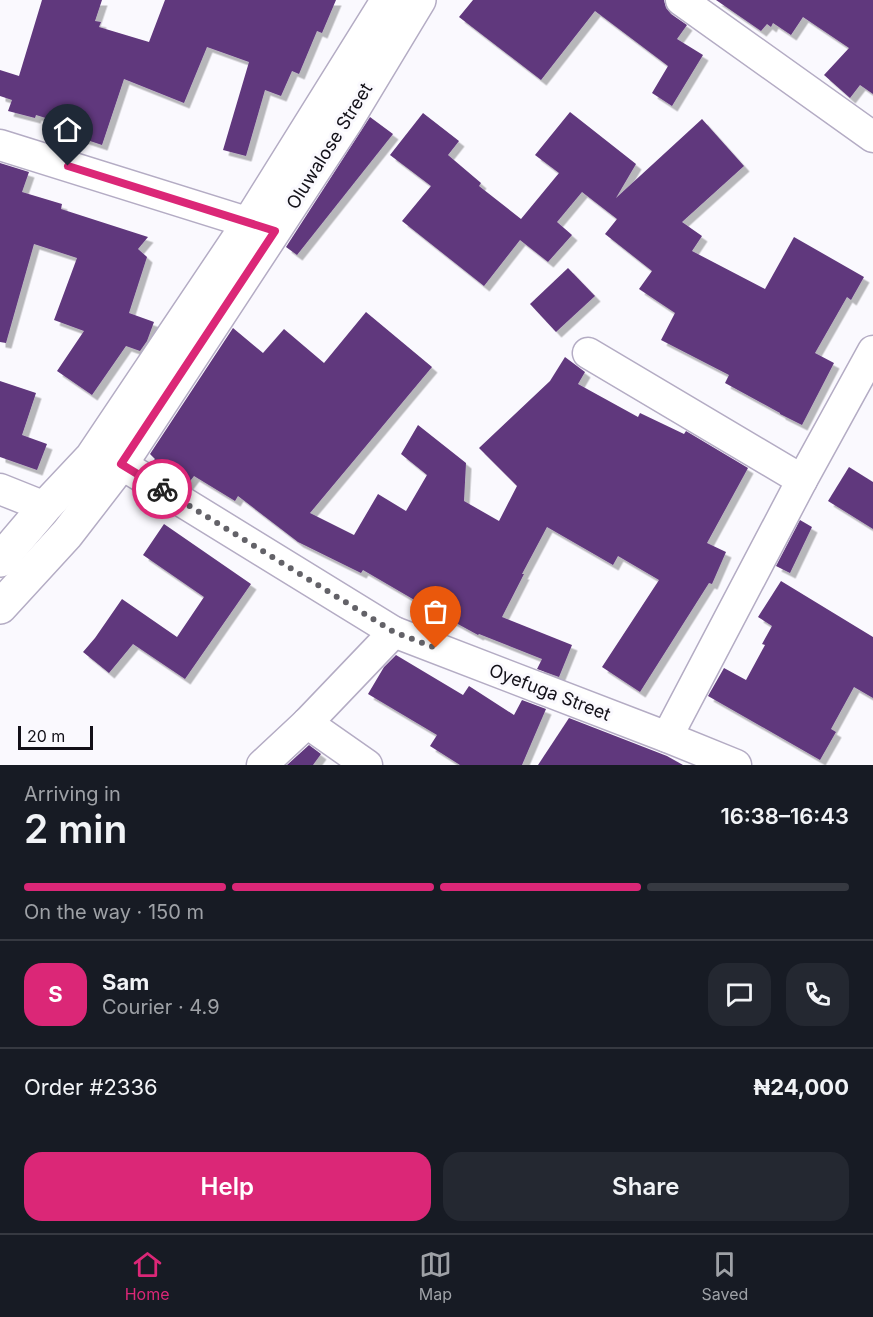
<!DOCTYPE html>
<html lang="en">
<head>
<meta charset="utf-8">
<style>
	:root { --surface:#171b24; --page:#242831; --text:#f1f3f6; --muted:#9ea1a6; --line:#363941; --accent:#db2777 }
	body { margin:0; font-family:Inter,sans-serif; background:var(--page); color:var(--text); height:100vh; display:flex; flex-direction:column; font-size:22px; white-space:nowrap }
	* { box-sizing:border-box; margin:0 }
	p { font-size:20px; color:var(--muted) }
	.icon { flex:none; width:33px; height:33px; fill:none; stroke:currentColor; stroke-width:2; stroke-linecap:round; stroke-linejoin:round }
	.map { position:relative; height:765px; overflow:hidden }
	.side { display:flex; flex-direction:column; background:var(--surface); flex:1 }
	.side>* { flex:none }
	.scale { position:absolute; left:18px; bottom:15px; width:75px; box-sizing:border-box; padding-left:6px; border:3px solid #121018; border-top:0; font-size:16px; line-height:21px; white-space:nowrap; color:#121018; -webkit-text-stroke:4px #faf9fe; paint-order:stroke }
	.pin { position:absolute; display:grid; place-items:center; width:51px; height:51px; color:#fff; margin:-62px -26px; border-radius:50% 50% 50% 0; rotate:-45deg; box-shadow:0 0 6px #0007 }
	.pin .icon { rotate:45deg }
	.courier { position:absolute; display:grid; place-items:center; width:60px; height:60px; margin:-30px; border:4px solid #db2777; border-radius:50%; background:#fff; color:#222; box-shadow:0 2px 8px #0007 }
	.summary em { font-style:normal; font-weight:600 }
	.summary div { display:flex; flex-direction:column-reverse }
	.summary { display:flex; align-items:center; justify-content:space-between; height:102px; padding:0 24px }
	h1 { font-size:39px; font-weight:600; line-height:45px }
	.bar { display:grid; grid-template-columns:repeat(4,1fr); gap:9px 6px; align-content:center; height:72px; padding:0 24px }
	.bar i { height:8px; border-radius:4px; background:var(--line) }
	.bar .active { background:var(--accent) }
	.bar p { grid-column:span 4 }
	.line { display:flex; align-items:center; gap:15px; padding:0 24px; border-top:2px solid var(--line) }
	.line div { flex:1 }
	.round { display:grid; place-items:center; flex:none; width:63px; height:63px; border-radius:18px; background:var(--page) }
	.cta { display:flex; gap:12px; margin-top:auto; padding:12px 24px }
	.cta a { flex:1; height:69px; border-radius:18px; background:var(--accent); color:#fff; font-size:24px; font-weight:600; line-height:69px; text-align:center }
	.cta a+a { background:var(--page); color:var(--text) }
	.tabs { display:flex; justify-content:space-around; align-items:center; height:84px; border-top:2px solid var(--line); background:var(--surface); font-size:16px; color:var(--muted) }
	.tabs a { display:grid; justify-items:center; gap:3px }
	.tabs .active { color:var(--accent) }
	.map>svg:first-child { display:block }
	.building { fill:#61387d; filter:url(#shadow) }
	.lines { fill:none; stroke-linecap:round; stroke-linejoin:round }
	.street-casing { stroke:#b4acc4; stroke-width:33 }
	.secondary-casing { stroke:#b4acc4; stroke-width:36 }
	.street { stroke:#fff; stroke-width:30 }
	.secondary { stroke:#fff; stroke-width:33 }
	.done { stroke:#636268; stroke-width:6; stroke-dasharray:0 10.8 }
	.route { stroke:#db2777; stroke-width:8 }
	.labels { text-anchor:middle; dominant-baseline:central; stroke-width:6; stroke-linejoin:round; paint-order:stroke }
	.street-label { font-size:18px; fill:#121018; stroke:#faf9fe }
</style>
</head>
<body>
<div class="map">
<svg width="873" height="765" viewBox="0 0 873 765">
	<defs>
		<filter id="shadow"><feDropShadow dx="5.5" dy="5.5" stdDeviation="0" flood-color="#0004"/></filter>
	</defs>
	<rect width="100%" height="100%" fill="#faf9fe"/>
	<!-- building -->
	<g class="building">
		<path d="M42,0H102L95,21L101,22L99,27L149,42L165,0H336L322,33L317,31L299,74L292,71L281,96L265,90L246,156L223,150L249,62L207,47L184,103L124,79L102,145L75,136L78,128L36,115L35,118L8,111L12,100L0,96V70L19,76Z"/>
		<path d="M473,0H664L666,8L671,14L687,25L677,39L703,55L672,106L652,93L668,66L595,11L541,80L459,17Z"/>
		<path d="M716,0H873V94L860,85L850,98L824,75L849,48L803,17L791,35L773,23L771,27L767,24L761,31Z"/>
		<path d="M570,112L636,164L616,198L702,119L744,166L682,222L702,236L692,251L765,289L794,237L864,277L851,300L847,297L815,353L834,363L802,425L780,414V413L725,383L729,375L661,340L675,313L639,289L652,271L605,234L617,219L582,192L557,222L572,235L548,262L520,240L484,286L402,221L431,186L390,155L423,113L459,141L448,155L481,183L479,186L521,219L559,173L535,155Z"/>
		<path d="M370,117L393,134L297,255L286,247Z"/>
		<path d="M0,163L29,172L22,192L62,204L61,209L148,237L138,249L147,257L129,313L154,322L147,341L140,351L126,346L92,395L57,371L84,331L54,320L77,258L34,244L6,343L0,342Z"/>
		<path d="M568,268L595,296L556,332L530,304Z"/>
		<path d="M366,312L432,367L310,513L354,535L378,494L406,511L427,475L401,454L418,425L466,463L464,501L499,521L517,486L479,448L550,381L565,357L585,372L578,384L638,417L640,413L684,434L686,431L748,468L707,543L726,552L712,584L709,583L640,692L602,667L659,580L618,556L613,565L547,527L522,574H524L502,617L572,645L559,677L537,669L542,659L479,634L478,635L423,605L363,570L361,573L298,542L238,496L235,501L194,476L187,485L152,462L155,459L150,454L233,328L263,353L284,329L324,363Z"/>
		<path d="M0,381L36,393L22,435L47,444L37,470L0,457Z"/>
		<path d="M849,467L873,482V529L828,501Z"/>
		<path d="M800,520L812,527L790,573L776,566Z"/>
		<path d="M164,524L251,584L185,679L133,644L109,673L83,652L95,638L122,599L177,637L204,597L143,555Z"/>
		<path d="M781,581L873,637V698L854,687L831,729L836,732L820,760L708,696L724,668L746,680L765,645L762,644L772,626L758,617Z"/>
		<path d="M396,655L463,695L469,686L514,715L522,700L546,709L522,765H460L430,746L437,735L368,694L384,667Z"/>
		<path d="M569,718L667,756L683,765H538Z"/>
		<path d="M309,745L321,754L313,765H287Z"/>
	</g>
	<g class="lines">
		<defs>
			<g id="street">
				<path d="M681,0L873,137"/>
				<path d="M0,145L272,230"/>
				<path d="M588,353L802,480"/>
				<path d="M121,464L394,632L667,737L736,765"/>
				<path d="M0,489L45,507"/>
				<path d="M307,723L367,765"/>
				<path d="M667,737L802,480L873,351"/>
				<path d="M262,765L307,723L394,632"/>
			</g>
			<g id="secondary">
				<path d="M0,560L45,507L92,457L249,223L388,0"/>
				<path d="M0,607L67,534L121,464L346,121L419,0"/>
			</g>
		</defs>
		<!-- street casing -->
		<use href="#street" class="street-casing"/>
		<!-- secondary casing -->
		<use href="#secondary" class="secondary-casing"/>
		<!-- street -->
		<use href="#street" class="street"/>
		<!-- secondary -->
		<use href="#secondary" class="secondary"/>
	</g>
	<g class="lines">
		<!-- done -->
		<path class="done" d="M162,489L394,632L436,648"/>
		<!-- route -->
		<path class="route" d="M68,166L275,231L121,464L162,489"/>
	</g>
	<g class="labels">
		<!-- street labels -->
		<g class="street-label">
			<text transform="translate(329 146) rotate(-58)">Oluwalose Street</text>
			<text transform="translate(550 692) rotate(21)">Oyefuga Street</text>
		</g>
	</g>
</svg>
<div class="scale">20 m</div>
<div class="pin" style="left:436px;top:648px;background:#ea580c"><svg class="icon" aria-label="bag" viewBox="0 0 24 24"><path d="M5 8h14l-1 12H6zM9 8a3 3 0 0 1 6 0"/></svg></div>
<div class="pin" style="left:68px;top:166px;background:#1f2937"><svg class="icon" aria-label="home" viewBox="0 0 24 24"><path d="M3 11l9-7 9 7M6 9v11h12V9"/></svg></div>
<div class="courier" style="left:162px;top:489px"><svg class="icon" aria-label="bike" viewBox="0 0 24 24"><circle cx="6" cy="16" r="4"/><circle cx="18" cy="16" r="4"/><path d="M6 16l4-8h5l3 8M10 8l3 8H6M13 5h3"/></svg></div>
</div>
<section class="side">
<div class="summary"><div><h1>2 min</h1><p>Arriving in</p></div><em>16:38–16:43</em></div>
<div class="bar"><i class="active"></i><i class="active"></i><i class="active"></i><i></i><p>On the way · 150 m</p></div>
<div class="line" style="height:108px"><b class="round" style="background:var(--accent);color:#fff">S</b><div><b>Sam</b><p>Courier · 4.9</p></div><a class="round"><svg class="icon" aria-label="chat" viewBox="0 0 24 24"><path d="M4 5h16v11H9l-5 4z"/></svg></a><a class="round"><svg class="icon" aria-label="phone" viewBox="0 0 24 24"><path d="M5 4h4l2 5-3 2q2 4 5 5l2-3 5 2v4C11 20 4 13 5 4z"/></svg></a></div>
<div class="line" style="height:78px"><div>Order #2336</div><b>₦24,000</b></div>
<div class="cta"><a>Help</a><a>Share</a></div>
</section>
<nav class="tabs">
<a class="active"><svg class="icon" aria-label="home" viewBox="0 0 24 24"><path d="M3 11l9-7 9 7M6 9v11h12V9"/></svg>Home</a>
<a><svg class="icon" aria-label="map" viewBox="0 0 24 24"><path d="M3 6l6-2 6 2 6-2v14l-6 2-6-2-6 2zM9 4v14M15 6v14"/></svg>Map</a>
<a><svg class="icon" aria-label="saved" viewBox="0 0 24 24"><path d="M7 4h10v16l-5-4-5 4z"/></svg>Saved</a>
</nav>
</body>
</html>
